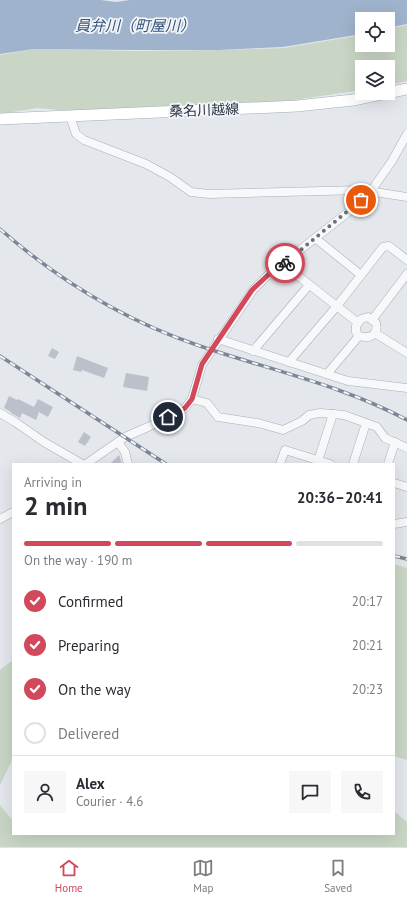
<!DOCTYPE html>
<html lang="en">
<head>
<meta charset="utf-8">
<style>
	:root { --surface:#fff; --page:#f7f7f7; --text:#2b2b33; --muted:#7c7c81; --line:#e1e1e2; --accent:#d1495b }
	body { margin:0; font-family:"PT Sans","Noto Sans JP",sans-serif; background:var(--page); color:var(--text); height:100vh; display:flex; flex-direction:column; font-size:15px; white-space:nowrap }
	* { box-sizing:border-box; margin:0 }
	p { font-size:13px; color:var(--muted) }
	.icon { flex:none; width:22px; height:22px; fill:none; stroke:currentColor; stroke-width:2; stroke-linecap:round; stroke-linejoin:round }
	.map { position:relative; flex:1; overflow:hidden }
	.details { position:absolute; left:12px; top:463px; width:383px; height:372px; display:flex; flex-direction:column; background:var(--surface); border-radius:0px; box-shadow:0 4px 16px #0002 }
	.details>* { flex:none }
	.tools { position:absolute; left:355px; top:12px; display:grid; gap:8px }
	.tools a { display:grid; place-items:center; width:40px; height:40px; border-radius:0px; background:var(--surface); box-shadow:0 4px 16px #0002; font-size:20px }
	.pin { position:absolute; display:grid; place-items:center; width:34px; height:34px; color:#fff; margin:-17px; border:2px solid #fff; border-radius:50%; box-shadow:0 1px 4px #0007 }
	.courier { position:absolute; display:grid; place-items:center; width:40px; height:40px; margin:-20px; border:3px solid #d1495b; border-radius:50%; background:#fff; color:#222; box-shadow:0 1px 5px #0007 }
	.overview em { font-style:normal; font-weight:600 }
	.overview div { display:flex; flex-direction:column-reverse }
	.overview { display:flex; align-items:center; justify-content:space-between; height:68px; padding:0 12px }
	h1 { font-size:26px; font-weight:600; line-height:30px }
	.bar { display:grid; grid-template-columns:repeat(4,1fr); gap:6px 4px; align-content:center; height:48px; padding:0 12px }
	.bar i { height:5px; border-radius:3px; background:var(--line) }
	.bar .on { background:var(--accent) }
	.bar p { grid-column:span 4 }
	.line { display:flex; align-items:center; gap:10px; padding:0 12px; border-top:1px solid var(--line) }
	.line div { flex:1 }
	.round { display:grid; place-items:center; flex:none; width:42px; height:42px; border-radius:0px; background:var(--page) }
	ol { padding:0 12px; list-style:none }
	li { display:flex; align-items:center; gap:12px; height:44px }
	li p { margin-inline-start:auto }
	li .icon { padding:4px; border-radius:50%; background:var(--accent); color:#fff; stroke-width:4 }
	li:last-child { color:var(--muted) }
	li i { width:22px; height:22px; border:2px solid var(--line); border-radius:50% }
	.tab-bar { display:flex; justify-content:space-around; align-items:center; height:56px; border-top:1px solid var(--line); background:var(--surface); font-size:11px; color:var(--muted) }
	.tab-bar a { display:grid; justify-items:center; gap:2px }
	.tab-bar .on { color:var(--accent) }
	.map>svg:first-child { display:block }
	.green { fill:#c9d6c5 }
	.water { fill:#9fb4cc }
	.building { fill:#bbc0ca }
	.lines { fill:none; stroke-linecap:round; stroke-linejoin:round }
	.minor-casing { stroke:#a9aeb7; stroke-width:9 }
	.major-casing { stroke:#a3abb8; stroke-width:12 }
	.minor { stroke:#f7f8fa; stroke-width:8 }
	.major { stroke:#fff; stroke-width:11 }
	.rail-casing { stroke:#7d8696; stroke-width:3.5 }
	.rail { stroke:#f4f6f9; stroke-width:2; stroke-dasharray:6; stroke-linecap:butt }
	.done { stroke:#6c737f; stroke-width:4; stroke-dasharray:0 7.2 }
	.route { stroke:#d1495b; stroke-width:5 }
	.labels { text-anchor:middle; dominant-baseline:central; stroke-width:3.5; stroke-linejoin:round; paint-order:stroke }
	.street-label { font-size:14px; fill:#2b3445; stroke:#f4f6f9 }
	.water-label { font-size:15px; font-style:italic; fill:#34527a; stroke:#f4f6f9 }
</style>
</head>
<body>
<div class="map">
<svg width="407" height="847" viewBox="0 0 407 847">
	<rect width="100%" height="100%" fill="#e4e7ec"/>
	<!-- green -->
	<g class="green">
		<path d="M407,25V81L388,85V67H362V90L287,101L85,112L37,108L0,114V55L35,49L136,51L220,50L284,48L362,35V45H388V29Z"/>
		<path d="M394,564L407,568V760L394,756Z"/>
		<path d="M13,660V758L0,785V670Z"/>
		<path d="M0,805L13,821V834H394V811L407,822V847H0Z"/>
	</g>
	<!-- water -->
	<path class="water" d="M0,0H101L116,2L130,0H407V24L388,28V19H362V34L283,47L219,50H135L34,49L0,54Z"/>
	<!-- building -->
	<g class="building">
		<path d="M52,348L59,352L55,359L48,356Z"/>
		<path d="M77,356L108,368L104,378L82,370L81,372L73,370Z"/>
		<path d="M126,373L149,377L147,391L123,387Z"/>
		<path d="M9,396L17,400L18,399L34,407L38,399L53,407L48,417L39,412L36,420L22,413L20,418L11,413V412L4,408Z"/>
		<path d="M84,432L91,437L85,446L78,442Z"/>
		<path d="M119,455L122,464H110Z"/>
	</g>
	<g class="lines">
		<defs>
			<g id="minor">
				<path d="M70,116L76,134L84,140L146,164L170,177L191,192L209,194L362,190L407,197"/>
				<path d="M315,238L361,275"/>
				<path d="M283,264L357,322"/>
				<path d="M372,320L407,274"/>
				<path d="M375,333L407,353"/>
				<path d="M218,339L348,381L407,388"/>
				<path d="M253,351L309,285"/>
				<path d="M289,362L337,306L383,247L389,246L407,260"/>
				<path d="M327,374L359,336C366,338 374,338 376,330C377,327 377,326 376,323C374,321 370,319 368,317L361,319L356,326V332L359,336"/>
				<path d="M192,399L207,403L218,417L258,423L283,430L302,421L309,415L320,413L333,414"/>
				<path d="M0,413L15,422L44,442L82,464"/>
				<path d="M118,442L125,452L128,464"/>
				<path d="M86,464L125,437L148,427L185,408L192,399L202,365L253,290L268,275L351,210L371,191L392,161L407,134"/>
				<path d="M280,464L285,450L330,464"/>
				<path d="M317,464L333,414L344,415L377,427L385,438L407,448"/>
				<path d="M353,464L366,423"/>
				<path d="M388,464L395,442"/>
				<path d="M394,483L407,487"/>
				<path d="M0,519L13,512"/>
				<path d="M394,524L407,522"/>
			</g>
			<path id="major" d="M0,119L297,106L353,100L407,89"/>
		</defs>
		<!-- minor casing -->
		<use href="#minor" class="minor-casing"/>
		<!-- major casing -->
		<use href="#major" class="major-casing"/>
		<!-- minor -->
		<use href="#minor" class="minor"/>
		<!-- major -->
		<use href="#major" class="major"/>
		<defs>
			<g id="rail">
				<path d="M0,229C57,279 124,320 197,345C266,369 342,385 407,420"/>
				<path d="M0,356L166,464"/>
				<path d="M394,556L407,559"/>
			</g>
		</defs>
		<!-- rail casing -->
		<use href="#rail" class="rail-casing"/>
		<!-- rail -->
		<use href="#rail" class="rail"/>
	</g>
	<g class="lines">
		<!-- done -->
		<path class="done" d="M285,263L361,200"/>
		<!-- route -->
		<path class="route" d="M168,417L185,408L192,399L202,364L252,290L268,275L285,263"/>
	</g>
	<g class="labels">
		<!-- street labels -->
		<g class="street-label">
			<text transform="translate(204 110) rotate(-2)">桑名川越線</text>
		</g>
		<!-- water labels -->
		<g class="water-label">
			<text x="135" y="25">員弁川（町屋川）</text>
		</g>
	</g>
</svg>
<div class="tools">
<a><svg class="icon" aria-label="locate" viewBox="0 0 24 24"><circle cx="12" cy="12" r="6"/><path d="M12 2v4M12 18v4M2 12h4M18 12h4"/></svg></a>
<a><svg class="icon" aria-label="layers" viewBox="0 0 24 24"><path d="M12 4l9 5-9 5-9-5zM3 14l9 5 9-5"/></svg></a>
</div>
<div class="pin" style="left:361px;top:200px;background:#ea580c"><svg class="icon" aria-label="bag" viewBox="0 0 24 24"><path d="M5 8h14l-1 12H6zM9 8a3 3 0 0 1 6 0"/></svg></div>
<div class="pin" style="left:168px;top:417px;background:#1f2937"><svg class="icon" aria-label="home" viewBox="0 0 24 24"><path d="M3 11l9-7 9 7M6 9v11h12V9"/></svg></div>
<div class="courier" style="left:285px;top:263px"><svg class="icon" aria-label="bike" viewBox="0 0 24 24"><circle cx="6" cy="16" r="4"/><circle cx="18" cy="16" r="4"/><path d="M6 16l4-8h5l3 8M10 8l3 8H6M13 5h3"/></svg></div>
<section class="details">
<div class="overview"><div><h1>2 min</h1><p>Arriving in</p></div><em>20:36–20:41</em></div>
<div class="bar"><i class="on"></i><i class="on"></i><i class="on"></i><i></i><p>On the way · 190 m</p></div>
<ol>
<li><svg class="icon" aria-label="check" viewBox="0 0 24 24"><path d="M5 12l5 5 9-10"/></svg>Confirmed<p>20:17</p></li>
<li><svg class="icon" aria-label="check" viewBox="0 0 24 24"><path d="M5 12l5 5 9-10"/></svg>Preparing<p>20:21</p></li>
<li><svg class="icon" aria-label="check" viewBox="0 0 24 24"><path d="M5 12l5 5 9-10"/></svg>On the way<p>20:23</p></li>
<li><i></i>Delivered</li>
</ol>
<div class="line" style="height:72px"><a class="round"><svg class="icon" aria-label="person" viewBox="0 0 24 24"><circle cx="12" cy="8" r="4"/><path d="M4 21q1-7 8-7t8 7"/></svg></a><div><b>Alex</b><p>Courier · 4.6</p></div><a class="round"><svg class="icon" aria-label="chat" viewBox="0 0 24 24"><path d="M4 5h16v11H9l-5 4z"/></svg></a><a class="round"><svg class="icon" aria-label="phone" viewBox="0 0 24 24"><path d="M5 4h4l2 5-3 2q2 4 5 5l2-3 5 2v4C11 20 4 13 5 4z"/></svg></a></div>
</section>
</div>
<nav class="tab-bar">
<a class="on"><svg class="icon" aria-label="home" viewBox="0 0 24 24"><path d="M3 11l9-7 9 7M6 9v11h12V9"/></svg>Home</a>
<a><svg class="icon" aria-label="map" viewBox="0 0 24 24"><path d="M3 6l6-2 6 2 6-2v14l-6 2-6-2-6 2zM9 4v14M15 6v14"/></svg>Map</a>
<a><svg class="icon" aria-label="saved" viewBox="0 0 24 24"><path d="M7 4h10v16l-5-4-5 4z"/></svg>Saved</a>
</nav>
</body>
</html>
